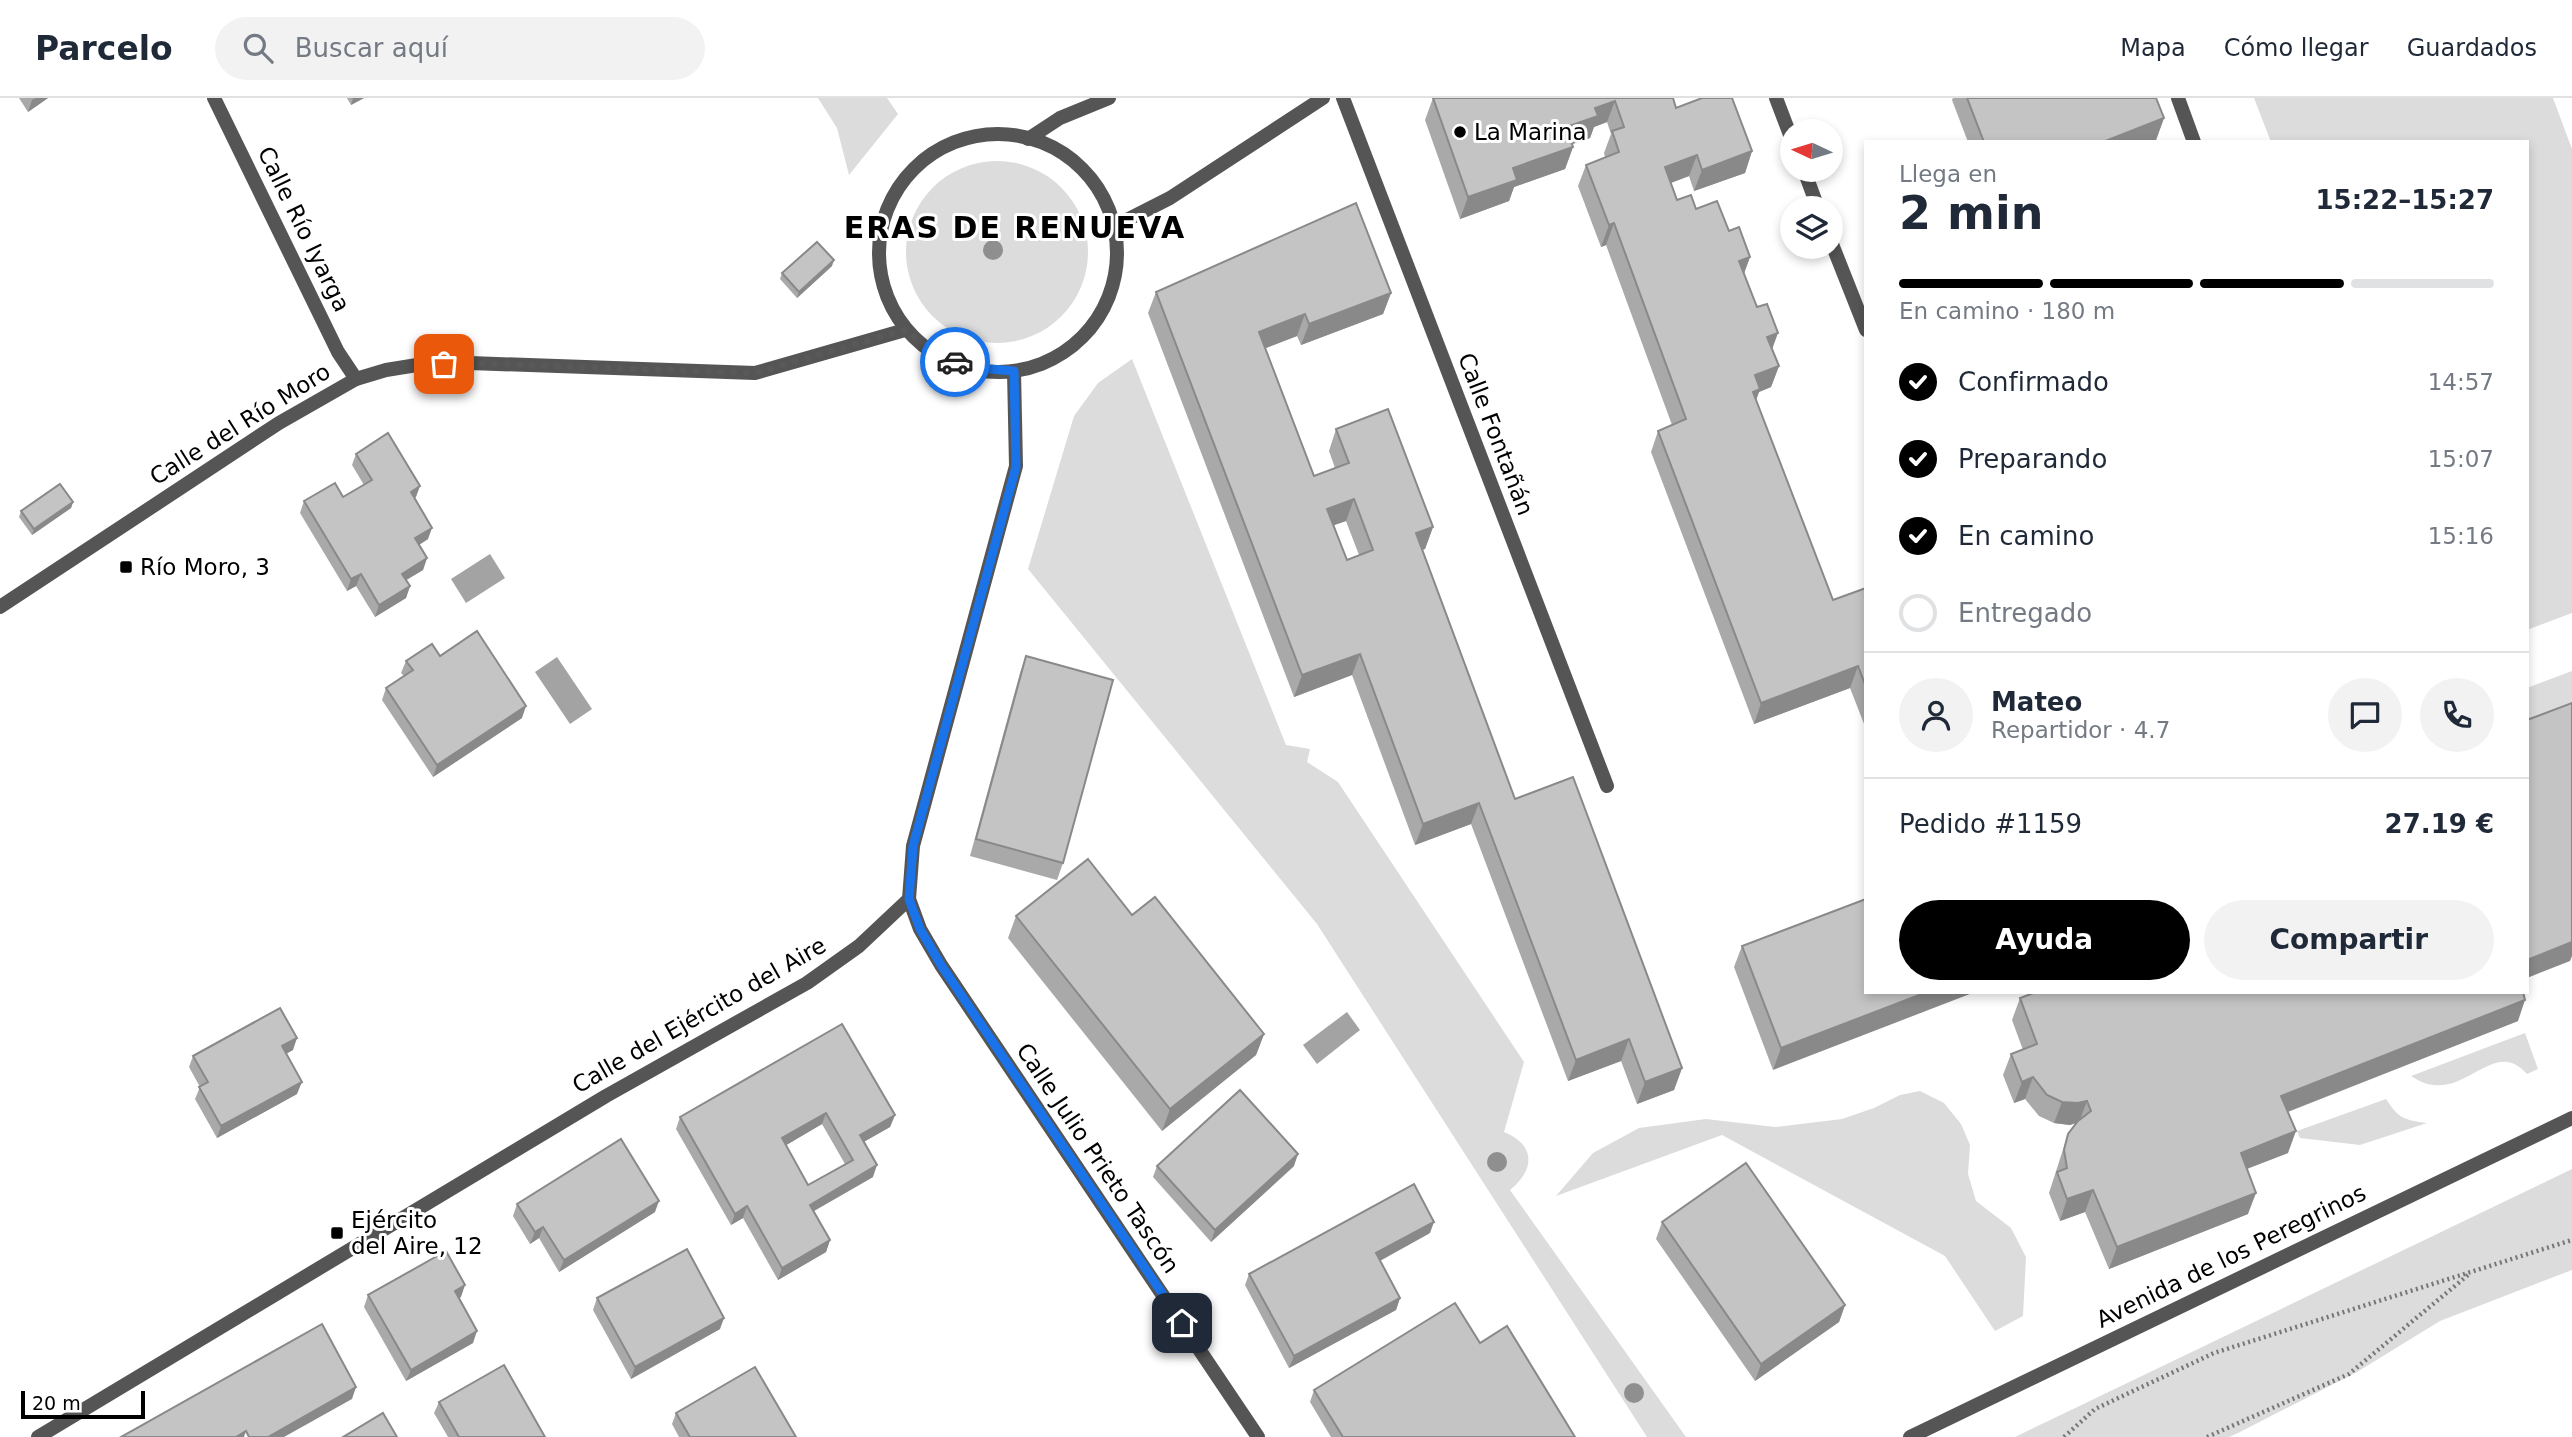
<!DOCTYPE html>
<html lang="es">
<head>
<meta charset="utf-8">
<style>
	:root { --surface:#fff; --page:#f2f2f3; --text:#1f2937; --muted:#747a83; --line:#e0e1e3; --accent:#000 }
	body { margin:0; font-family:"DejaVu Sans",sans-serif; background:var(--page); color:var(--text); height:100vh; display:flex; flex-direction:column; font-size:26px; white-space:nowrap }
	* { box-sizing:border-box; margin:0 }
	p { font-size:23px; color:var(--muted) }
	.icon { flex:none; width:38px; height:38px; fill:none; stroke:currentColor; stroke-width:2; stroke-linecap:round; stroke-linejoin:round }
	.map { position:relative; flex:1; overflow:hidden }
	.side { position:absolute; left:1864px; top:42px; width:665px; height:854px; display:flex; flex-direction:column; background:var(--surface); border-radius:0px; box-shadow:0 4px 10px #0003 }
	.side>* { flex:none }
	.needle { width:46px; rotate:274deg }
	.buttons { position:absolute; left:1780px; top:21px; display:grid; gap:14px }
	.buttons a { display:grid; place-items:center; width:63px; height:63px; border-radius:50%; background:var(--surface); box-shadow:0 4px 10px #0003; font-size:35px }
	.scale { position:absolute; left:21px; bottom:18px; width:124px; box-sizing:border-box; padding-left:7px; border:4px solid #000; border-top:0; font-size:19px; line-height:24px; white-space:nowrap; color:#000; -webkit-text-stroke:5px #fff; paint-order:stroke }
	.pin { position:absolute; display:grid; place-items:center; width:60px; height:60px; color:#fff; margin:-30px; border-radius:14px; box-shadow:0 4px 10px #0006 }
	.courier { position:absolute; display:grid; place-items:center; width:70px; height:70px; margin:-35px; border:5px solid #1a73e8; border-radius:50%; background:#fff; color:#222; box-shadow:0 2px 9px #0007 }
	.summary em { font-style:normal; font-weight:700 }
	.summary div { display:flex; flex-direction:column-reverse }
	.summary { display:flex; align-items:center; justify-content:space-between; height:119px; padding:0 35px }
	h1 { font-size:46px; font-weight:700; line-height:52px }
	.bar { display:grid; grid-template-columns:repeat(4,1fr); gap:10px 7px; align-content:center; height:84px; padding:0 35px }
	.bar i { height:9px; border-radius:5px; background:var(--line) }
	.bar .on { background:var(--accent) }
	.bar p { grid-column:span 4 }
	.line { display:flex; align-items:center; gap:18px; padding:0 35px; border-top:2px solid var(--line) }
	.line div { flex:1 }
	.round { display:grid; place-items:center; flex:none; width:74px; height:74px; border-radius:37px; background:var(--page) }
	ol { padding:0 35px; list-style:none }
	li { display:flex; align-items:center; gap:21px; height:77px }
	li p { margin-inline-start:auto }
	li .icon { padding:7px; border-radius:50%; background:var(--accent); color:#fff; stroke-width:4 }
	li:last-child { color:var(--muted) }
	li i { width:38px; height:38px; border:4px solid var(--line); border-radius:50% }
	.action { display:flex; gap:14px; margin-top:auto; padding:14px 35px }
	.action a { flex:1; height:80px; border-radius:42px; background:var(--accent); color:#fff; font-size:28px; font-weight:700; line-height:80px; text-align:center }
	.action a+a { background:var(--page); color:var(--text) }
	header { display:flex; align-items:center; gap:42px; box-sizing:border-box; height:98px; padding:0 35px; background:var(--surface); border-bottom:2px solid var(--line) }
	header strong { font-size:33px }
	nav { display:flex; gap:38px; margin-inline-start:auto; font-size:24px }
	.search { width:490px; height:63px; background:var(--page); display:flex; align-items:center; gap:18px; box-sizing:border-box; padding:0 24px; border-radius:38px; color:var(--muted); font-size:26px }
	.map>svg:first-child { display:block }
	.green { fill:#dcdcdc }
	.water { fill:#a3a3a3 }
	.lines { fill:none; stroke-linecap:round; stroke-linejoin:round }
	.path { stroke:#777; stroke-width:4.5; stroke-dasharray:2 3.5; stroke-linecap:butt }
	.street { stroke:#555; stroke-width:14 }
	.tree { fill:#8f8f8f }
	.wall { fill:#a9a9a9; fill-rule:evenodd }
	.shaded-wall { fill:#898989 }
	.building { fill:#c4c4c4; stroke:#898989; stroke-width:2; fill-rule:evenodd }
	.done { stroke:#595959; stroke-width:7; stroke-dasharray:0 12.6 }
	.route { stroke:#1a73e8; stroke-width:9 }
	.poi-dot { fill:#000; stroke:#fff; stroke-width:2.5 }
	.labels { text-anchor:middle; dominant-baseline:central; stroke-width:6; stroke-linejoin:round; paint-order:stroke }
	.poi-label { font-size:23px; fill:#000; stroke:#fff; text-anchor:start }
	.street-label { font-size:23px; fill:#000; stroke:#fff }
	.district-label { font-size:30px; font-weight:bold; letter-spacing:2px; fill:#000; stroke:#fff }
</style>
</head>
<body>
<header>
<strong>Parcelo</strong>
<div class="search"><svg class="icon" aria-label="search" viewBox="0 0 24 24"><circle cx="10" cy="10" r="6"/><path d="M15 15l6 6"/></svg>Buscar aquí</div>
<nav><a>Mapa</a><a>Cómo llegar</a><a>Guardados</a></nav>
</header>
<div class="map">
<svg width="2572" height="1339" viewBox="0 0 2572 1339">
	<rect width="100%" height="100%" fill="#fff"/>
	<!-- green -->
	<g class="green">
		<path d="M818,0H887L898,16L849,77L837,30Z"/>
		<path d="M2254,0H2553L2572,51V515L2527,532V44H2271Z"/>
		<circle cx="997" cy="154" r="91"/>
		<path d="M1132,261L1286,647L1310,651L1307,664L1338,684L1524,964L1504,1034C1536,1047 1535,1072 1510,1092L1686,1339H1647L1317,826L1028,471L1074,318L1098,285Z"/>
		<path d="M2572,573V623L2527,641V590Z"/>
		<path d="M2525,935L2538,971L2527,976C2491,935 2462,1013 2411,978Z"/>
		<path d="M1920,993L1944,1005L1961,1026L1970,1047L1968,1076L1976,1103L2011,1130L2026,1159L2023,1218L1995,1233L1945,1158L1722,1037L1556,1098L1593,1055L1639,1030L1706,1021L1775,1029L1842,1021L1874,1010L1900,997Z"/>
		<path d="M2386,1001C2398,1020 2404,1022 2427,1025L2360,1047L2300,1040L2297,1033Z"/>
		<path d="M2572,1071V1172L2440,1223L2357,1274L2238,1335L2229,1339H2015Z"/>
	</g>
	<!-- water -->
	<g class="water">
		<path d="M490,456L505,480L466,505L451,481Z"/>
		<path d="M557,559L592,611L570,626L535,574Z"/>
		<path d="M1347,914L1360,932L1317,966L1303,947Z"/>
	</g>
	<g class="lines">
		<!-- path -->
		<g class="path">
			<path d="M2064,1339L2095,1311L2214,1255L2572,1142"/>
			<path d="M2207,1339L2349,1276L2468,1177"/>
		</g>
		<!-- street -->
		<g class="street">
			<path d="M214,0L338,254L356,281"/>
			<path d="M1343,0L1607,688"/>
			<path d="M1776,0L1792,42"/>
			<path d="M2178,0L2194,44"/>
			<circle cx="998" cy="155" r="119"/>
			<path d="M1028,41L1060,20L1109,0"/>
			<path d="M1804,72L1818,110"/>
			<path d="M1115,128L1170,100L1323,0"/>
			<path d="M1830,141L1866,232"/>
			<path d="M0,509L279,325L356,281L386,272L417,267L470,265L755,275L905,232"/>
			<path d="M909,801L920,831L941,867L1258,1339"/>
			<path d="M38,1339L606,998L807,885L859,848L909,801L913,748L1016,368L1014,273"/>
			<path d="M1910,1339L2572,1020"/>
		</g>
	</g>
	<!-- trees -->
	<g class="tree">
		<circle cx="993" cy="152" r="10"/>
		<circle cx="1497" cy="1064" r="10"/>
		<circle cx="1634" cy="1295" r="10"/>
	</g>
	<!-- wall -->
	<g class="wall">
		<path d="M19,0H48L28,14Z"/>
		<path d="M347,0H364L351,7Z"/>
		<path d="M1433,0H1673L1676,10L1752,53L1745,75L1694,93L1689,78L1671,85L1677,102L1696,111L1729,133L1750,159L1744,175L1779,268L1771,289L1759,294L1756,302L1833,502L1866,490V631L1850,590L1754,626L1651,354L1658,333L1672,327L1606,147L1601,149L1578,88L1586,67L1605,59L1604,55L1611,36L1607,24L1594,29L1590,40L1572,46L1573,49L1565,71L1514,89L1509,103L1460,121L1425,22Z"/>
		<path d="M1953,0H2156L2164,20L2156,42L2150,44H1968L1952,2Z"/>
		<path d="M832,168L797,200L780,181L782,175Z"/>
		<path d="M1156,194L1391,195L1383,216L1301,247L1297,238L1265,250L1314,378L1335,370L1329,353L1336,331L1433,429L1425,451L1422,452L1515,701L1682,970L1674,992L1637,1006L1621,963L1568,983L1471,726L1415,747L1352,577L1294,599L1148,215ZM1346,423L1359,457L1347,462L1334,427Z"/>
		<path d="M356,356L416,399L414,400L428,441L419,447L427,460L423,472L406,482L410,488L406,500L375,519L356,488L347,493L300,415L304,403L343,399L364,387L352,367Z"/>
		<path d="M73,404L71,410L32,437L19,419L21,413Z"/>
		<path d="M440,558L522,620L433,679L382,602L386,590L404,578L401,575L406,563Z"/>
		<path d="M1026,558L1063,765L1057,782L970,758L1020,575Z"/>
		<path d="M1866,801L1773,972L1734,869L1742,848Z"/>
		<path d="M1016,818L1264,936L1256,957L1162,1033L1008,840Z"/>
		<path d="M2020,900L2518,923L2288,1014V1055L2247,1071L2248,1116L2109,1171L2085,1114L2060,1123L2049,1095L2068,1036L2076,1025L2070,1027L2054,1025L2039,1018L2025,1001L2014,1005L2003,977L2011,956L2023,952L2012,922Z"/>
		<path d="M842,926L895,1017L890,1029L864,1044L873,1079L814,1113L830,1142L826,1154L778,1182L743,1120L731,1127L676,1031L680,1019ZM822,1026L845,1066L808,1087L786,1047Z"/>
		<path d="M293,952L286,956L297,996L217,1040L195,1001L200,989L189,969L193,958Z"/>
		<path d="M1157,1068H1294L1211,1144L1153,1079Z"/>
		<path d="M517,1106L655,1114L559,1174L539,1140L530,1146L513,1118Z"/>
		<path d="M1662,1124L1845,1207L1839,1224L1755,1283L1656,1141Z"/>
		<path d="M1430,1135L1380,1163L1400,1200L1396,1212L1289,1270L1245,1187L1249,1176Z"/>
		<path d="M368,1197L461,1199L459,1200L473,1245L406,1283L364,1209Z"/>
		<path d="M597,1200L720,1231L631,1281L593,1212Z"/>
		<path d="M1480,1245L1575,1339H1331L1310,1304L1314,1292Z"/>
		<path d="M439,1304L545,1339H448L434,1315Z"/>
		<path d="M676,1315L796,1339H679L672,1326Z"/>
	</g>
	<!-- shaded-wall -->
	<g class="shaded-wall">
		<path d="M36,0H48L28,14L32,2Z"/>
		<path d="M353,0H364L351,7Z"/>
		<path d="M1615,3L1607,24L1594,29L1590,40L1558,51L1566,29L1595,10Z"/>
		<path d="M2164,20L2156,42L2150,44H2103Z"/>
		<path d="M1573,49L1565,71L1514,89L1509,103L1460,121L1468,99L1513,70Z"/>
		<path d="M1752,53L1745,75L1694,93L1702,72Z"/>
		<path d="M1697,57L1689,78L1657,90L1665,69Z"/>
		<path d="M1614,125L1606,147L1601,149L1609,127Z"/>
		<path d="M1750,159L1742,181L1739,163Z"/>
		<path d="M834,162L832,168L797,200L799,194Z"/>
		<path d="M1391,195L1383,216L1301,247L1309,226Z"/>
		<path d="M1305,216L1297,238L1251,256L1259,234Z"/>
		<path d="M1778,235L1770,257L1767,239Z"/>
		<path d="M1779,268L1771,289L1759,294L1752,313L1755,277Z"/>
		<path d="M420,388L416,399L406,405L411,394Z"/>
		<path d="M1354,401L1346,423L1320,432L1327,411Z"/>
		<path d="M73,404L71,410L32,437L34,431Z"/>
		<path d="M1433,429L1425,451L1408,457L1416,435Z"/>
		<path d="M432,430L428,441L411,452L415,440Z"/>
		<path d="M427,460L423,472L398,487L402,476Z"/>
		<path d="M361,476L356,488L347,493L351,481Z"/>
		<path d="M410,488L406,500L375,519L379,507Z"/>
		<path d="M1360,556L1352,577L1294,599L1302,577Z"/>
		<path d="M1858,568L1850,590L1754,626L1761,605Z"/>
		<path d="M526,608L522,620L433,679L437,667Z"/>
		<path d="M1479,705L1471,726L1415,747L1423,726Z"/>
		<path d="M2572,844V858L2570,863L2527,880V862Z"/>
		<path d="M1927,894H1975L1773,972L1781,950Z"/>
		<path d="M2525,902L2518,923L2274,1019L2281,998Z"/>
		<path d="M1264,936L1256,957L1162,1033L1170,1011Z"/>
		<path d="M297,940L293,952L278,960L282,948Z"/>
		<path d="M1629,941L1621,963L1568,983L1576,962Z"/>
		<path d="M1682,970L1674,992L1637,1006L1645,984Z"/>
		<path d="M2033,979L2025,1001L2014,1005L2022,984Z"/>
		<path d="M302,984L297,996L217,1040L221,1028Z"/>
		<path d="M2087,1003L2079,1024L2070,1027L2054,1025L2062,1004Z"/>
		<path d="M826,1015L822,1026L778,1052L782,1040Z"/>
		<path d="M895,1017L890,1029L856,1048L860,1037Z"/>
		<path d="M2296,1033L2288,1055L2233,1076L2241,1055Z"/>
		<path d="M1298,1056L1294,1068L1211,1144L1215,1132Z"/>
		<path d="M877,1067L873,1079L805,1118L810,1107Z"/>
		<path d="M2093,1092L2085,1114L2060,1123L2067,1101Z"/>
		<path d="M2256,1095L2248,1116L2109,1171L2117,1149Z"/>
		<path d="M659,1103L655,1114L559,1174L564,1162Z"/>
		<path d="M747,1108L743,1120L731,1127L735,1116Z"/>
		<path d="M1434,1124L1430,1135L1372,1167L1376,1155Z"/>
		<path d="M543,1129L539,1140L530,1146L535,1134Z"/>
		<path d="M830,1142L826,1154L778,1182L782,1170Z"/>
		<path d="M465,1187L461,1199L450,1205L455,1193Z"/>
		<path d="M1400,1200L1396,1212L1289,1270L1294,1258Z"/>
		<path d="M1845,1207L1839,1224L1755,1283L1761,1266Z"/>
		<path d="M724,1220L720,1231L631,1281L635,1269Z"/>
		<path d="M477,1233L473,1245L406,1283L411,1272Z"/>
		<path d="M356,1289L352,1301L284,1339H268Z"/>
		<path d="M246,1333L244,1339H236Z"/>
	</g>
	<!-- building -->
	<g class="building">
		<path d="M1433,0H1673L1676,10L1702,0H1732L1752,53L1702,72L1697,57L1665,69L1677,102L1691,97L1696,111L1717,103L1729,133L1739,129L1750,159L1739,163L1757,209L1767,206L1778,235L1767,239L1779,268L1755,277L1760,291L1753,294L1833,502L1866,490V589L1858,568L1761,605L1658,333L1686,321L1614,125L1609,127L1586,67L1619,54L1612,33L1624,29L1615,3L1595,10L1598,18L1566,29L1573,49L1513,70L1517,82L1468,99Z"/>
		<path d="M1967,0H2156L2164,20L2103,44H1984Z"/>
		<path d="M1356,105L1391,195L1309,226L1305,216L1259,234L1314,378L1349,365L1336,331L1388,311L1433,429L1416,435L1515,701L1573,679L1682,970L1645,984L1629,941L1576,962L1479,705L1423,726L1360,556L1302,577L1156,194ZM1354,401L1373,452L1347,462L1327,411Z"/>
		<path d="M817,144L834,162L799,194L782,175Z"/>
		<path d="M388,335L420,388L411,394L432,430L415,440L427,460L402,476L410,488L379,507L361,476L351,481L304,403L335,385L343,399L372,382L356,356Z"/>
		<path d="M60,386L73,404L34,431L21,413Z"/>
		<path d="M477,533L526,608L437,667L386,590L413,572L406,563L432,546L440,558Z"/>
		<path d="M1026,558L1113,582L1063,765L976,741Z"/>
		<path d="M2572,605V844L2527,862V622Z"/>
		<path d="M1088,761L1132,817L1155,799L1264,936L1170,1011L1016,818Z"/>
		<path d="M1866,801V894H1927L1781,950L1742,848Z"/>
		<path d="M2036,894H2523L2525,902L2281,998L2296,1033L2241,1055L2256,1095L2117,1149L2093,1092L2067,1101L2057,1074L2067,1070L2064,1052L2068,1036L2078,1023L2091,1013L2087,1003L2078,1005L2062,1004L2047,997L2033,979L2022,984L2011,956L2037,946L2020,900Z"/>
		<path d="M280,910L297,940L282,948L302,984L221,1028L199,989L208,984L193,958Z"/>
		<path d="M842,926L895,1017L860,1037L877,1067L810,1107L830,1142L782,1170L747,1108L735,1116L680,1019ZM826,1015L853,1062L808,1087L782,1040Z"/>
		<path d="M1240,992L1298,1056L1215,1132L1157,1068Z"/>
		<path d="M621,1041L659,1103L564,1162L543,1129L535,1134L517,1106Z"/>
		<path d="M1746,1065L1845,1207L1761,1266L1662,1124Z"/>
		<path d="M1414,1086L1434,1124L1376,1155L1400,1200L1294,1258L1249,1176Z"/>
		<path d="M687,1151L724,1220L635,1269L597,1200Z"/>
		<path d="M446,1153L465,1187L455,1193L477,1233L411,1272L368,1197Z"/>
		<path d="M1455,1205L1480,1245L1507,1228L1575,1339H1343L1314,1292Z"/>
		<path d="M322,1226L356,1289L268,1339H249L246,1333L236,1339H121Z"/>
		<path d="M504,1267L545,1339H459L439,1304Z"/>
		<path d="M755,1269L796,1339H690L676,1315Z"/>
		<path d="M383,1315L397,1339H343Z"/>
	</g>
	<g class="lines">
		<!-- done -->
		<path class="done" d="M444,266L470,265L755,275L905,232L935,254L955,264"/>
		<!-- route -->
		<path class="route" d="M955,264L967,269L1014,273L1016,369L913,748L909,801L920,831L941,867L1182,1225"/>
	</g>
	<!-- markers -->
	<g class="poi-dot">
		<circle cx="1460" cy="34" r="7"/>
		<rect x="119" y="462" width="14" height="14" rx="3.5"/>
		<rect x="330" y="1128" width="14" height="14" rx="3.5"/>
	</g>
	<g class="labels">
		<!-- poi labels -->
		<g class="poi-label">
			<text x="1474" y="34">La Marina</text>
			<text x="140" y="469">Río Moro, 3</text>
			<text x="351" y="1122">Ejército<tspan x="351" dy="26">del Aire, 12</tspan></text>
		</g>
		<!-- street labels -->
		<g class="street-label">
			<text transform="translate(304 131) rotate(64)">Calle Río Iyarga</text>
			<text transform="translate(240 326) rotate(-32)">Calle del Río Moro</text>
			<text transform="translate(1496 336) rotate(69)">Calle Fontañán</text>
			<text transform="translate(699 917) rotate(-30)">Calle del Ejército del Aire</text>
			<text transform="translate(1098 1060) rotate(56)">Calle Julio Prieto Tascón</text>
			<text transform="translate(2231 1158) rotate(-26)">Avenida de los Peregrinos</text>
		</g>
		<!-- district labels -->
		<g class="district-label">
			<text x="1015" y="129">ERAS DE RENUEVA</text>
		</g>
	</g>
</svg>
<div class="buttons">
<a><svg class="needle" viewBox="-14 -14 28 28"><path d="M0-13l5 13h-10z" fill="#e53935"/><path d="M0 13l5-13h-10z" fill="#747a83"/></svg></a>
<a><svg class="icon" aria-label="layers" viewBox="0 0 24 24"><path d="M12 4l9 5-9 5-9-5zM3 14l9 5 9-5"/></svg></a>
</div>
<div class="scale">20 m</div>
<div class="pin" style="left:444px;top:266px;background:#ea580c"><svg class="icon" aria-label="bag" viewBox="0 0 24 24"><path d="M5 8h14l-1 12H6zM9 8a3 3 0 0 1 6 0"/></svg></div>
<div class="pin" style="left:1182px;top:1225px;background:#1f2937"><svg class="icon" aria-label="home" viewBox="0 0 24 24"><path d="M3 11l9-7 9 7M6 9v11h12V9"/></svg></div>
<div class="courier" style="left:955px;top:264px"><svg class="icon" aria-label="car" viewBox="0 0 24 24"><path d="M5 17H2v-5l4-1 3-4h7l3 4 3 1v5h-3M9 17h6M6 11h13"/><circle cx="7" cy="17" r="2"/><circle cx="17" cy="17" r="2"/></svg></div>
<section class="side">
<div class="summary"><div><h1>2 min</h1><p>Llega en</p></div><em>15:22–15:27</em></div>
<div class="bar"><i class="on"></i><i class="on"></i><i class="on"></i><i></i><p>En camino · 180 m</p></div>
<ol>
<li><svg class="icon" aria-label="check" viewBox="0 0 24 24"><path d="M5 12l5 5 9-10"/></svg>Confirmado<p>14:57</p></li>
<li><svg class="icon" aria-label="check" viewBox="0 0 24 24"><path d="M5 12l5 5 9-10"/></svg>Preparando<p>15:07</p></li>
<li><svg class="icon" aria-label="check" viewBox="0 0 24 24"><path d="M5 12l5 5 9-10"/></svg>En camino<p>15:16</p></li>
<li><i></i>Entregado</li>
</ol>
<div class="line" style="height:126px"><a class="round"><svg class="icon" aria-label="person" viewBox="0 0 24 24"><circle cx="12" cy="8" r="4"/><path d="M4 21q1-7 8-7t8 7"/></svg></a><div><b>Mateo</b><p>Repartidor · 4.7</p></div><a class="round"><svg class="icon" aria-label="chat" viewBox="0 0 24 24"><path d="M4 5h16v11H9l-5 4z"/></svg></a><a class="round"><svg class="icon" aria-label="phone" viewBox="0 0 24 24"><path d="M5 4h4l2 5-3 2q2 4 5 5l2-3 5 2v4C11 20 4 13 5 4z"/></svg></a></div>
<div class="line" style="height:91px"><div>Pedido #1159</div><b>27.19 €</b></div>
<div class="action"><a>Ayuda</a><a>Compartir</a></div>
</section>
</div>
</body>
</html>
